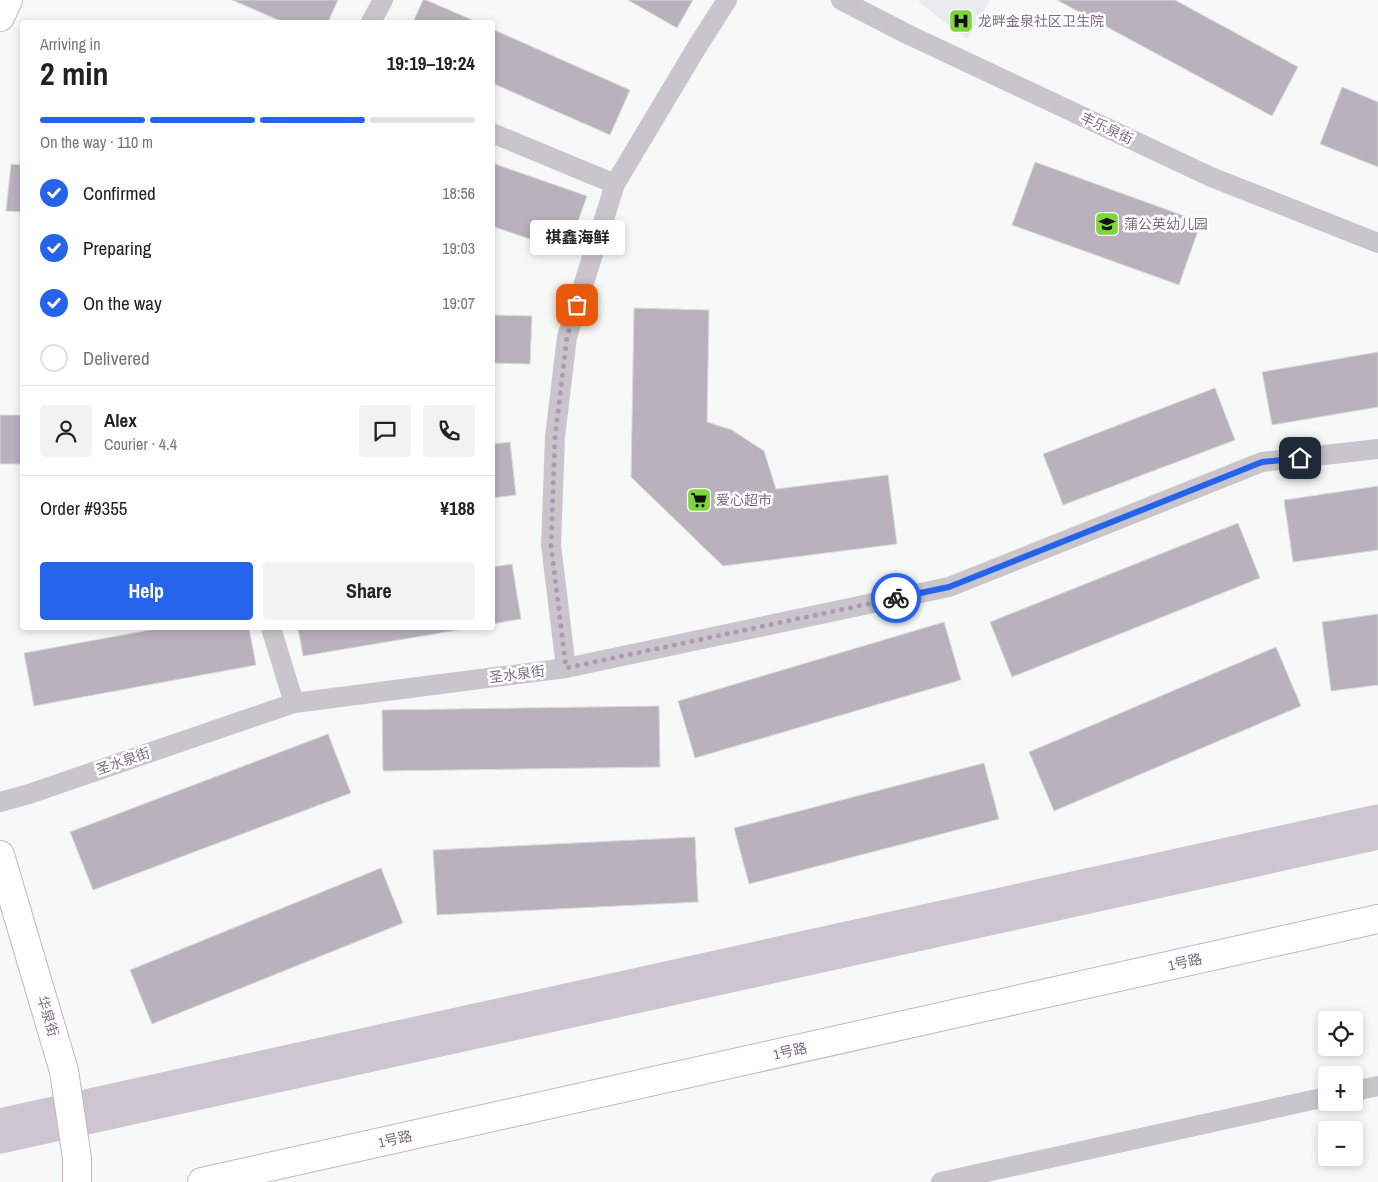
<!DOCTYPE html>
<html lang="en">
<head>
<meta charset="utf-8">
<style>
	:root { --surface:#fff; --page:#f2f2f2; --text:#222; --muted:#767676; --line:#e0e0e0; --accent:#2563eb }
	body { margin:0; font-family:"Archivo Narrow","Noto Sans SC",sans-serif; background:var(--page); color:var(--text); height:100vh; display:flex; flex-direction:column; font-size:19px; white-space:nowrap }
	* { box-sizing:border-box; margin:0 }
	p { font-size:16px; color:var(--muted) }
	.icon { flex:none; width:28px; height:28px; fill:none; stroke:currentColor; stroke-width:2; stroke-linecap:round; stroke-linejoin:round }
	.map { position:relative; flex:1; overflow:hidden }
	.drawer { position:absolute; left:20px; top:20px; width:475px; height:610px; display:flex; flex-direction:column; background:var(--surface); border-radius:5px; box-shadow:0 2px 8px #0003 }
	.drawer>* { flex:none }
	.fabs { position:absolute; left:1318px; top:1011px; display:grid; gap:10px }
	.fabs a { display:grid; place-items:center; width:45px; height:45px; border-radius:5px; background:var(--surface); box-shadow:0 2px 8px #0003; font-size:25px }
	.pin { position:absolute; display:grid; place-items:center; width:42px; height:42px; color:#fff; margin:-21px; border-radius:10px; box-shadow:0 2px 8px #0006 }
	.courier { position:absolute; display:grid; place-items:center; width:50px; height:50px; margin:-25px; border:4px solid #2563eb; border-radius:50%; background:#fff; color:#222; box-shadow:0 1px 6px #0007 }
	.bubble { position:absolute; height:35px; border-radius:5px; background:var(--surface); box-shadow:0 2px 8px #0003; font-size:16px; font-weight:700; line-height:35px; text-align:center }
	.summary em { font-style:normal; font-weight:700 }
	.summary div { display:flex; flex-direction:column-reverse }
	.summary { display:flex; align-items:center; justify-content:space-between; height:85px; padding:0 20px }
	h1 { font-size:32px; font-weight:700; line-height:38px }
	.bar { display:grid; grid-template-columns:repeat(4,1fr); gap:8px 5px; align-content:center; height:60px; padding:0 20px }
	.bar i { height:6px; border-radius:4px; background:var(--line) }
	.bar .selected { background:var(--accent) }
	.bar p { grid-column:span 4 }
	.line { display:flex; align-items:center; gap:12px; padding:0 20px; border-top:1px solid var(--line) }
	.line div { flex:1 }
	.round { display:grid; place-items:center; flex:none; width:52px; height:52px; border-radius:5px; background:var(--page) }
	ol { padding:0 20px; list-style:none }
	li { display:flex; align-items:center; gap:15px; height:55px }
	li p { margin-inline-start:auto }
	li .icon { padding:5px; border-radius:50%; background:var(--accent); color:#fff; stroke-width:4 }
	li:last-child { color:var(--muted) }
	li i { width:28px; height:28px; border:2px solid var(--line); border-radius:50% }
	.cta { display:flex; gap:10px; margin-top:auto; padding:10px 20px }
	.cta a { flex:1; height:58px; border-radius:5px; background:var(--accent); color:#fff; font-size:20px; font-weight:700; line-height:58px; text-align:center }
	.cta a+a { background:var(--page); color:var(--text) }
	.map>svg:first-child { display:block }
	.built { fill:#e9eaeb }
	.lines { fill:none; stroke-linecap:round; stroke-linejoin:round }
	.river { stroke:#cdc6d1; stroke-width:45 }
	.building { fill:#b9b1bc; stroke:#d9dbda }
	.secondary-casing { stroke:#beb8c0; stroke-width:30 }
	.street { stroke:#cac5cc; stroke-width:20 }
	.secondary { stroke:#fff; stroke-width:28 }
	.done { stroke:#a99dad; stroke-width:5; stroke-dasharray:0 9 }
	.route { stroke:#2563eb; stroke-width:6 }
	.labels { text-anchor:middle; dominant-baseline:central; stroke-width:5; stroke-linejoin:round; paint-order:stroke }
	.poi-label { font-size:14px; fill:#7f6b85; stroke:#fff; text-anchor:start }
	.street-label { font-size:14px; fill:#7f6b85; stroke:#fff }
</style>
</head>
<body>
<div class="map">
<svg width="1378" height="1182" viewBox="0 0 1378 1182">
	<rect width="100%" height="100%" fill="#f7f9f8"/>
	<!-- built -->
	<path class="built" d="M919,0H990L967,39L920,3Z"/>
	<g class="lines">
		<!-- river -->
		<path class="river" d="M0,1131L1378,827"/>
	</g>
	<!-- building -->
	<g class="building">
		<path d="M232,0H338L328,22H283Z"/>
		<path d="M423,0H426L477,22H413Z"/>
		<path d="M628,0H693L677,28Z"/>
		<path d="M1057,0H1175L1298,67L1272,116Z"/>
		<path d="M492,29L630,90L610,135L492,83Z"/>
		<path d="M1342,87L1378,102V167L1320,144Z"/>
		<path d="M1035,162L1201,222L1179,285L1012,225Z"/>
		<path d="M492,163L587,196L567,252L492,226Z"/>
		<path d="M11,164L22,165V212L6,211Z"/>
		<path d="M634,308L709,310L707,422L732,430L764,451L776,489L888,475L897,544L723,566L631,477Z"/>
		<path d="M492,315L532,316L530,364L492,363Z"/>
		<path d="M1378,352V407L1272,425L1262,372Z"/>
		<path d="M1215,388L1235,440L1063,505L1043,454Z"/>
		<rect x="0" y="415" width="22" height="49"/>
		<path d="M510,442L516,495L492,498V444Z"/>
		<path d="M1378,486V550L1293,562L1284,500Z"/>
		<path d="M1238,523L1260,578L1012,677L990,622Z"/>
		<path d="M512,564L521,619L492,624V567Z"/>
		<path d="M1378,614V685L1331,691L1322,622Z"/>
		<path d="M944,622L961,680L695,758L678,701Z"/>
		<path d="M161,628H249L256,665L34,706L24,653Z"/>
		<path d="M298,628H470L303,656Z"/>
		<path d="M1276,647L1301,706L1054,811L1029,752Z"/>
		<path d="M659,706L660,767L383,771L382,710Z"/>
		<path d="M328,734L351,793L93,890L70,832Z"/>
		<path d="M984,763L999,819L749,884L734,828Z"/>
		<path d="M695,837L698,902L437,915L433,850Z"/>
		<path d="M381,868L403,923L152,1024L130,970Z"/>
	</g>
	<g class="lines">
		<defs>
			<g id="secondary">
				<path d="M0,17L8,0"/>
				<path d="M0,855L64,1071L77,1158V1182"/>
				<path d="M202,1182L1378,919"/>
			</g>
		</defs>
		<!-- secondary casing -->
		<use href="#secondary" class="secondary-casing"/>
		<!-- street -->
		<g class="street">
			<path d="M841,0L909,35L1211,177L1378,243"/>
			<path d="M371,22L383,0"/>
			<path d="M492,133L615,184"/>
			<path d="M271,628L294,703"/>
			<path d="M566,668L551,545L555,437L567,337L615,184L697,47L727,0"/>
			<path d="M0,802L29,794L294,703L566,668L949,587L1262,462L1378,449"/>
			<path d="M1354,1091L1378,1086"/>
			<path d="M941,1182L1326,1097"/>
		</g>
		<!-- secondary -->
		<use href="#secondary" class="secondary"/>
	</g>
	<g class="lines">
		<!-- done -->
		<path class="done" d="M577,305L567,337L555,437L551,545L566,668L896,598"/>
		<!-- route -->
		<path class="route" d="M896,598L949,587L1262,462L1300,458"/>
	</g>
	<!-- icons -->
	<defs>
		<symbol id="hospital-square" viewBox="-11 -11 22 22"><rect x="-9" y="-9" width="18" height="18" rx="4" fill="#7fd63a" stroke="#fff"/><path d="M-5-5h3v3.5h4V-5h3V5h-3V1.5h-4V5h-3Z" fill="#111"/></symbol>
		<symbol id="school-square" viewBox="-11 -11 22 22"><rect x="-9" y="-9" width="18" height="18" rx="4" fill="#7fd63a" stroke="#fff"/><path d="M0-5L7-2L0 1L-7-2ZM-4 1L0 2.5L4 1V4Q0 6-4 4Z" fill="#111"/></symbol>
		<symbol id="supermarket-square" viewBox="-11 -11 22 22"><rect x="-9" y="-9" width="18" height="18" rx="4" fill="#7fd63a" stroke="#fff"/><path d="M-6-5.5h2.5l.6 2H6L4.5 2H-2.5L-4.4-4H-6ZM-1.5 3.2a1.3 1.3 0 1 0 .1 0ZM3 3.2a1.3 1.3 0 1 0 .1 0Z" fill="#111"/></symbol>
	</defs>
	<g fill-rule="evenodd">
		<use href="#hospital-square" x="947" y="7" width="28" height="28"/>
		<use href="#school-square" x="1093" y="210" width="28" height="28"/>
		<use href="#supermarket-square" x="685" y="486" width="28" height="28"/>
	</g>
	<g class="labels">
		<!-- poi labels -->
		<g class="poi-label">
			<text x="978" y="21">龙畔金泉社区卫生院</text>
			<text x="1124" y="224">蒲公英幼儿园</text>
			<text x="716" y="500">爱心超市</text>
		</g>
		<!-- street labels -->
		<g class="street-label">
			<text transform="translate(1107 128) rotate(25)">丰乐泉街</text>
			<text transform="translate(517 674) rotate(-7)">圣水泉街</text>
			<text transform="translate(123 761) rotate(-19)">圣水泉街</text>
			<text transform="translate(1185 962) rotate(-13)">1号路</text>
			<text transform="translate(48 1016) rotate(73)">华泉街</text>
			<text transform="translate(790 1051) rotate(-13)">1号路</text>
			<text transform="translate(395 1139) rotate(-13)">1号路</text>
		</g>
	</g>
</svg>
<div class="fabs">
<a><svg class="icon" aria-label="locate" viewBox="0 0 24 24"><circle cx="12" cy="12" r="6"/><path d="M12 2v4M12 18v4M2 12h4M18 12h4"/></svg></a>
<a>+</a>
<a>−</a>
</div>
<div class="pin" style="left:577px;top:305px;background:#ea580c"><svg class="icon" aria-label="bag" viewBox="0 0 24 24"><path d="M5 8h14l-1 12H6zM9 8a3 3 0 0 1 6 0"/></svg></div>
<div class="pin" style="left:1300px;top:458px;background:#1f2937"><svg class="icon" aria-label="home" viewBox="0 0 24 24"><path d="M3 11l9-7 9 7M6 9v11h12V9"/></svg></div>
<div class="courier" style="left:896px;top:598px"><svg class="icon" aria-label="bike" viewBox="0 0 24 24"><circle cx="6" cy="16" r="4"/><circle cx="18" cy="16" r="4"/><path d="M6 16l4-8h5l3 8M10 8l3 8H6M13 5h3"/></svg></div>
<div class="bubble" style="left:530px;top:220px;width:95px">祺鑫海鲜</div>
<section class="drawer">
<div class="summary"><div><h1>2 min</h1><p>Arriving in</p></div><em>19:19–19:24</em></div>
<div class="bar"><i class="selected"></i><i class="selected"></i><i class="selected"></i><i></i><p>On the way · 110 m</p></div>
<ol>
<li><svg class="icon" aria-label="check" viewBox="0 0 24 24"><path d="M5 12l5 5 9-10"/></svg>Confirmed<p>18:56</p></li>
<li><svg class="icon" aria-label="check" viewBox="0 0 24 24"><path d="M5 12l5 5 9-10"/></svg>Preparing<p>19:03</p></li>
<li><svg class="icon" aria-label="check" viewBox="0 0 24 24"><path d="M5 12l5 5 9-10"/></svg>On the way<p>19:07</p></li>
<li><i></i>Delivered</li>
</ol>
<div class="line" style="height:90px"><a class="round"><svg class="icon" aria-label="person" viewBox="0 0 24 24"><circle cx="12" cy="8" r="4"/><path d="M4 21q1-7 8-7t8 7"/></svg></a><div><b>Alex</b><p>Courier · 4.4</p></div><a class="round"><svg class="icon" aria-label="chat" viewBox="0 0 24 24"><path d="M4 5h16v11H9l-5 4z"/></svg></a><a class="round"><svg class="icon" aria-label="phone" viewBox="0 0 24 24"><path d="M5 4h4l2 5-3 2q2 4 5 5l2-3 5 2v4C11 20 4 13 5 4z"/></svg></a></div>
<div class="line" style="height:65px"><div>Order #9355</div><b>¥188</b></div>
<div class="cta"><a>Help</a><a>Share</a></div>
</section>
</div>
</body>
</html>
